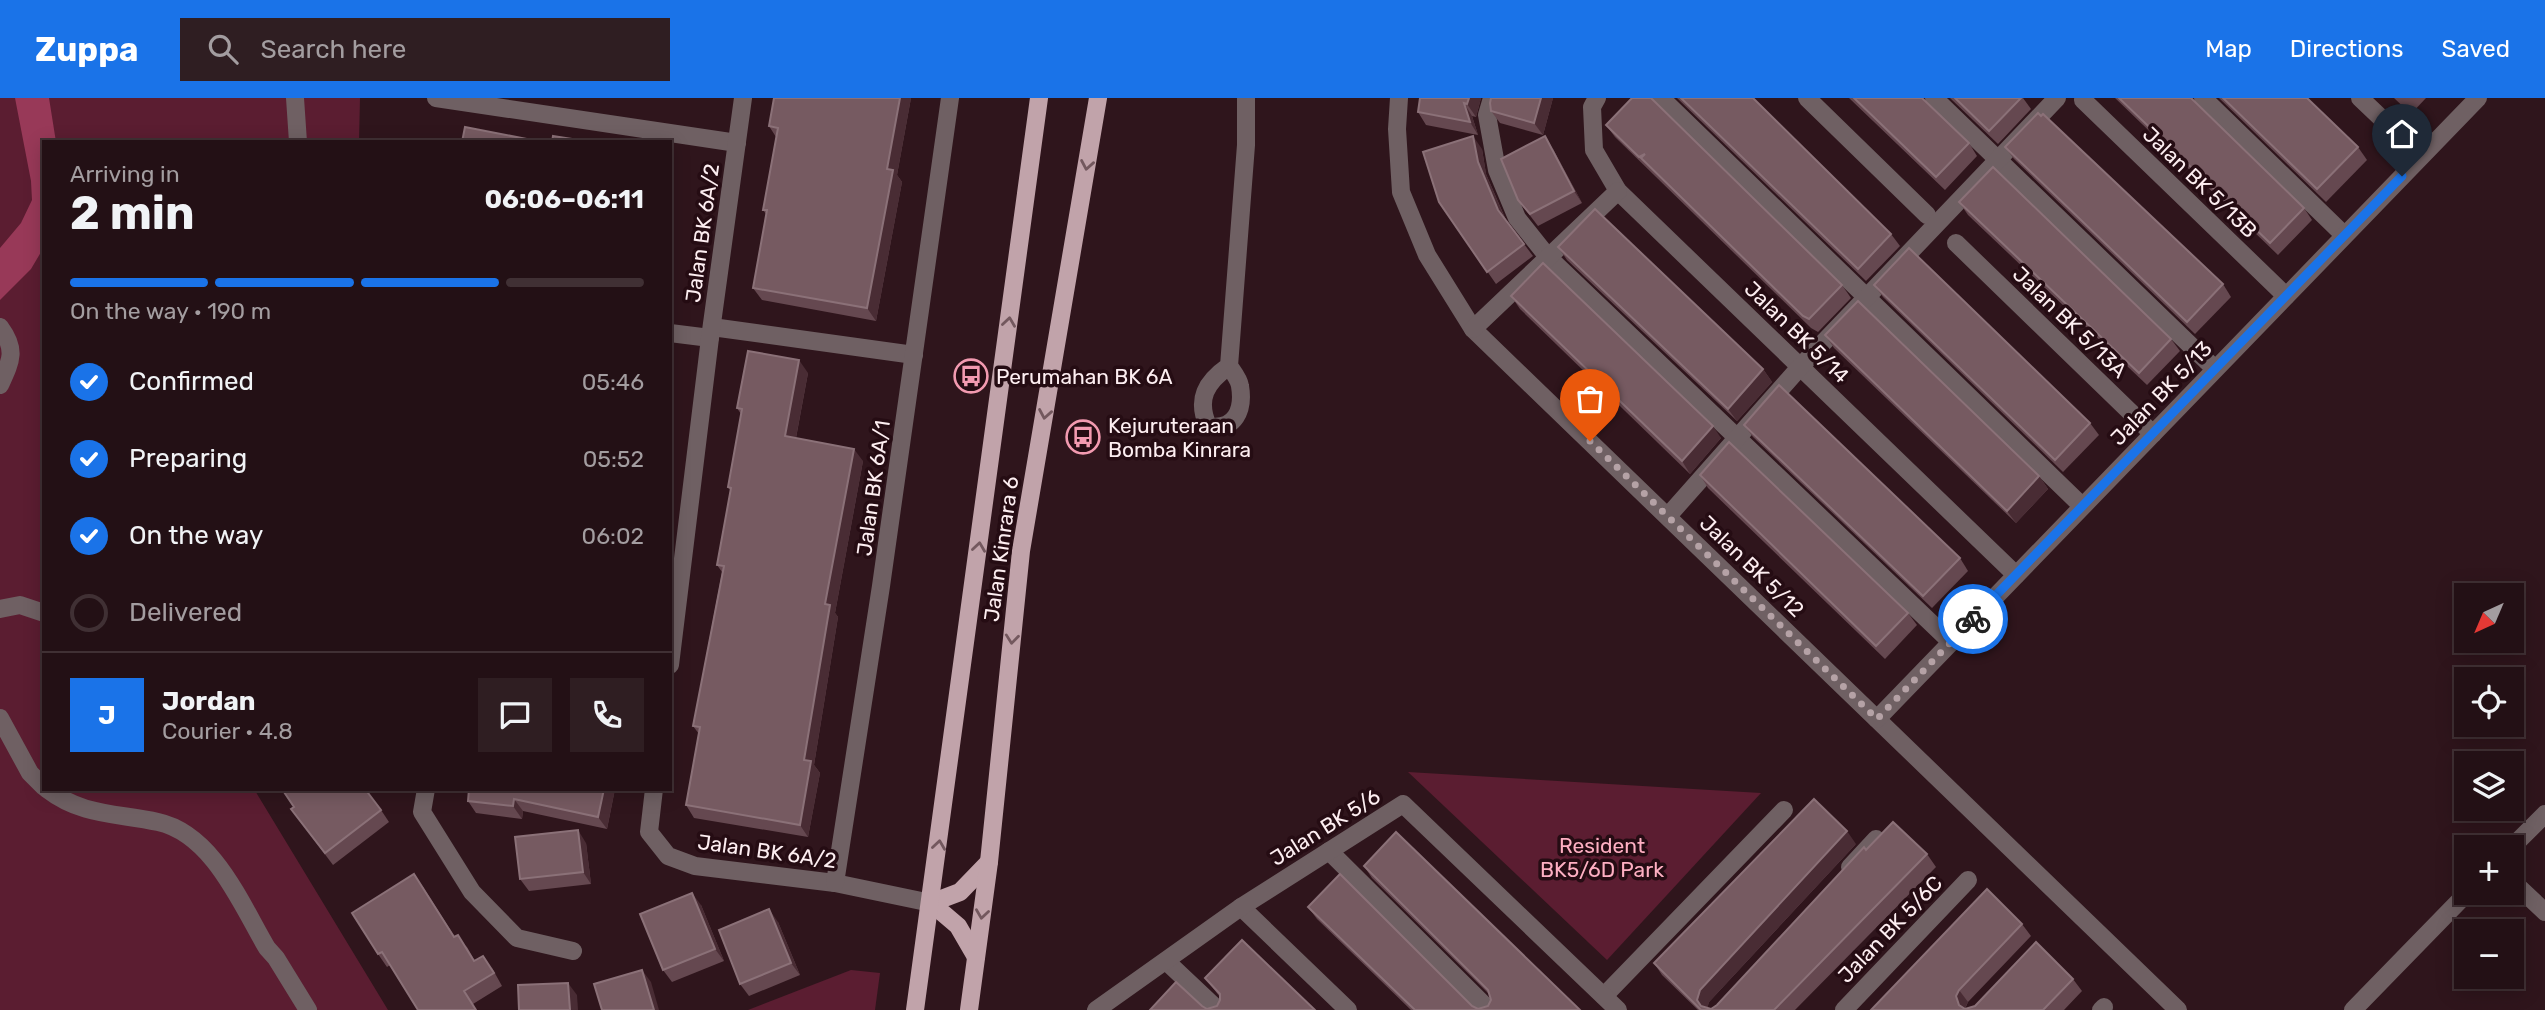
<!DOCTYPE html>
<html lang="en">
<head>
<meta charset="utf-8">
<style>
	:root { --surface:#231015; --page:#2f1e22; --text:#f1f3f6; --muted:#a39da0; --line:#403034; --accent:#1a73e8 }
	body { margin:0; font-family:Rubik,sans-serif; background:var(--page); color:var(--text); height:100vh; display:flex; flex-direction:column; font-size:26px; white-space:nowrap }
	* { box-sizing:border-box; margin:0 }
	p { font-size:23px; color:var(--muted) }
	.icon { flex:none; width:38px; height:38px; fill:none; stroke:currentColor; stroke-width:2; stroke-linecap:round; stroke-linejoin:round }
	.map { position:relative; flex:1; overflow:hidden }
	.panel { position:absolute; left:42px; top:42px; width:630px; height:651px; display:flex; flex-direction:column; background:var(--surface); border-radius:0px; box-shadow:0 4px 18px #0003,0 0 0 2px var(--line) }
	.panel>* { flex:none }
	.needle { width:46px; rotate:224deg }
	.tools { position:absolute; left:2454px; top:485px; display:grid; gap:14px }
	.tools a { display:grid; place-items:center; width:70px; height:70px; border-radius:0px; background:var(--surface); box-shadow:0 4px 18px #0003,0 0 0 2px var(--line); font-size:35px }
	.pin { position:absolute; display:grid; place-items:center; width:60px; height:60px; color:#fff; margin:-72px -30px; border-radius:50% 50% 50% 0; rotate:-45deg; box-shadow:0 0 7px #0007 }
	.pin .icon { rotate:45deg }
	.courier { position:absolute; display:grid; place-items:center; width:70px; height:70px; margin:-35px; border:5px solid #1a73e8; border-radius:50%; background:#fff; color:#222; box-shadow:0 2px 9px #0007 }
	.summary em { font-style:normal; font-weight:700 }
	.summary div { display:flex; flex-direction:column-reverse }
	.summary { display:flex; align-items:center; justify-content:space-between; height:119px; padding:0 28px }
	h1 { font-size:46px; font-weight:700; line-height:52px }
	.bar { display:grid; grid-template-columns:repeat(4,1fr); gap:10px 7px; align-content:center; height:84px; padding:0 28px }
	.bar i { height:9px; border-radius:5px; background:var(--line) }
	.bar .active { background:var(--accent) }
	.bar p { grid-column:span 4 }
	.line { display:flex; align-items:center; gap:18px; padding:0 28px; border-top:2px solid var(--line) }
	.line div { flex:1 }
	.round { display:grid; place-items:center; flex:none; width:74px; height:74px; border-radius:0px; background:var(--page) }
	ol { padding:0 28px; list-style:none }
	li { display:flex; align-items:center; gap:21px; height:77px }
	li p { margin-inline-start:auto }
	li .icon { padding:7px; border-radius:50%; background:var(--accent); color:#fff; stroke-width:4 }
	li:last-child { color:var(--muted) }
	li i { width:38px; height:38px; border:4px solid var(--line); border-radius:50% }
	header { display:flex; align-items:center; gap:42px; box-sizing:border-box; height:98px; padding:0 35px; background:var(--accent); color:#fff }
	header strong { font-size:33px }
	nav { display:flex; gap:38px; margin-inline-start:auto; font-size:24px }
	.search { width:490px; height:63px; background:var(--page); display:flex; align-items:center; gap:18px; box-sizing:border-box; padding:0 24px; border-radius:0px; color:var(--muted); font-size:26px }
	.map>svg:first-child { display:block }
	.green { fill:#5b1d31 }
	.water { fill:#983958 }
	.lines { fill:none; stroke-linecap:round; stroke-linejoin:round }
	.minor { stroke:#6f6063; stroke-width:18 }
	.major { stroke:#c1a3aa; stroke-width:18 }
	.wall { fill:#654850 }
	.shaded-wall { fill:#492c34 }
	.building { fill:#765a61; stroke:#8b7178; stroke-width:2 }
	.oneway { stroke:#73585e }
	.done { stroke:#b5a2a6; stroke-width:7; stroke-dasharray:0 12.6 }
	.route { stroke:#1a73e8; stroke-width:9 }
	.labels { text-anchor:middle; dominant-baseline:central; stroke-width:7; stroke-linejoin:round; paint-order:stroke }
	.street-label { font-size:21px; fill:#fdeef1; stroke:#250c13 }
	.poi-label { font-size:21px; fill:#fdeef1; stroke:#250c13; text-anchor:start }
	.park-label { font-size:21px; fill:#feafc2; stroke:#250c13 }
</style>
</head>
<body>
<header>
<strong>Zuppa</strong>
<div class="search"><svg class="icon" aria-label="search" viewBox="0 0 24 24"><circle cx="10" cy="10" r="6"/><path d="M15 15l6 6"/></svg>Search here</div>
<nav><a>Map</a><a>Directions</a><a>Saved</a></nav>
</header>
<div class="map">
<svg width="2545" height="912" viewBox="0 0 2545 912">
	<rect width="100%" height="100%" fill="#2f151c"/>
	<!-- green -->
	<g class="green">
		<path d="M0,0H360L359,44H44V691H254L388,912H0Z"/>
		<path d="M1408,674L1761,695L1607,862Z"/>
		<path d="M851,872L880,875L875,912H748Z"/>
	</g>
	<!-- water -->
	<path class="water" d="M15,0H49L56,44H44V149L31,171L0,202V150L21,125L32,102L31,83Z"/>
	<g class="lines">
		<!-- minor -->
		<g class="minor">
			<path d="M295,0L298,44"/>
			<path d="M436,0L737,45"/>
			<path d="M1399,0L1397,31L1401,94L1427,157L1473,231L2178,912"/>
			<path d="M1492,0L1487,17L1497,72L1517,120L1548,159L1951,544"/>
			<path d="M1597,0L1592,9L1594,52L1618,93L2016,477"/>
			<path d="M1661,0L2082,408"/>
			<path d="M1807,0L1927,117"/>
			<path d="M1934,0L2215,271"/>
			<path d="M2203,0L2344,137"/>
			<path d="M2360,0L2421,58"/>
			<path d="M2083,2L2286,198"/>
			<path d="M1956,145L2153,336"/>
			<path d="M0,229C17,252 11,263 0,287"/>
			<path d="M712,229L914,257"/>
			<path d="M1473,231L1618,93"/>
			<path d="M670,235L710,240"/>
			<path d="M1229,268C1206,284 1196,301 1208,328C1235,333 1244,312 1240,288C1239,281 1233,274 1229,268L1246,47V0"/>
			<path d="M1668,418L1800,269L2057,0"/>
			<path d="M0,511L20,507L44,515"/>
			<path d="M670,567L710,240L743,0"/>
			<path d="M0,620L30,675L44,689"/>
			<path d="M1877,621L2478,0"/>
			<path d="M47,691C82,718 117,715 158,724C213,736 241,806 267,850L276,860L308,912"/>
			<path d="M426,691L422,714L472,794L517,840L573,853"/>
			<path d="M654,691L649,734L668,758L695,768L835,785L931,805"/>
			<path d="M2511,750L2545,716"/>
			<path d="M1329,753L1489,912"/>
			<path d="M1850,769L1876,741"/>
			<path d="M2511,782L2545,814"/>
			<path d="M835,785L881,488L950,0"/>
			<path d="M1241,809L1348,912"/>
			<path d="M1166,863L1218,912"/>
			<path d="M1604,898L1784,712"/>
			<path d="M1096,912L1241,809L1403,706L1618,912"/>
			<path d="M1844,912L1968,782"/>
			<path d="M2101,912L2104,909"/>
			<path d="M2353,912L2468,794"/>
		</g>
		<!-- major -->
		<g class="major">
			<path d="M976,859L958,828L931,805L960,794L989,764"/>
			<path d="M915,912L1039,0"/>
			<path d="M969,912L989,764L1021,453L1098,0"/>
		</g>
	</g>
	<!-- wall -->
	<g class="wall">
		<path d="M774,0H911L897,77L902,84L876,223L762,202L753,190L766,116L763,112L776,39L769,28Z"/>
		<path d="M1420,0H1481L1476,19L1472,18L1478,37L1426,27L1418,14Z"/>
		<path d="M1553,0L1543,37L1500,25L1491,13Z"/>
		<path d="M1677,0H1753L1891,136L1900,148L1866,183Z"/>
		<path d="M1849,0H1923L1924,2L1969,45L1977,58L1945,92Z"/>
		<path d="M1950,0H2023L2031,11L1998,46Z"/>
		<path d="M2115,0H2193L2192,1L2304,110L2312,122L2278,157Z"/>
		<path d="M2219,0H2307L2358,49L2367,62L2326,104Z"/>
		<path d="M2394,0H2426L2411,16Z"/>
		<path d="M1606,27L1842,187L1851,200L1818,234L1811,230L1615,39Z"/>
		<path d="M2005,49L2223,186L2231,199L2195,236L2014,61Z"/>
		<path d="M1482,51L1486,76L1506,122L1533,158L1496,186L1439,104Z"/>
		<path d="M1553,51L1582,105L1538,128L1518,102Z"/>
		<path d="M1959,104L2171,241L2180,253L2147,287L1968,117Z"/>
		<path d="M1558,149L1763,271L1772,284L1737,323L1567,162Z"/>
		<path d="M1874,187L2090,325L2099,337L2063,374L1883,199Z"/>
		<path d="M1511,198L1721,340L1690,376L1520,211Z"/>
		<path d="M1825,237L2039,378L2048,391L2016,425L1834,250Z"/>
		<path d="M808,275L796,340L863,363L835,515L838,519L814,667L820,675L808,739L694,720L686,707L699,636L693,628L722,474L717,467L731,393L728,389L741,316L737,310Z"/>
		<path d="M1744,327L1960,460L1968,473L1932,510L1753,339Z"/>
		<path d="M1700,377L1908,515L1917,527L1885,561L1708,390Z"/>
		<path d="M469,691H615L607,731L523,713L522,721L476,715L468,703Z"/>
		<path d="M291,711L381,712L389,724L333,767Z"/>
		<path d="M586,745L591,786L529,793L520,781Z"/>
		<path d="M1856,746L1709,904L1707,910L1711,911L1717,907L1866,752L1927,756L1936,769L1795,912H1698L1662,877L1654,865Z"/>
		<path d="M1364,768L1580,912H1411L1317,821L1308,809L1478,911L1488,908L1491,902L1490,897L1372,780Z"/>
		<path d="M423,789L455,839L467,849L475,863L492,870L502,888L473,906L390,867L387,869L378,856Z"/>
		<path d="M701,807L724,863L672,884L663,872Z"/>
		<path d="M778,824L800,877L749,898L740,886Z"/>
		<path d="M2022,826L2031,838L1968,904L1965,911L2073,881L2082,893L2064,912H1871Z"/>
		<path d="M1205,880L1315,912H1150L1202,908L1207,911L1217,908L1220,902V899Z"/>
	</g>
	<!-- shaded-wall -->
	<g class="shaded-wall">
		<path d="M900,0H911L897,77L902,84L876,223L867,210L887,71Z"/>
		<path d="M1469,0H1481L1476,19L1467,6Z"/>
		<path d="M1541,0H1553L1543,37L1534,25Z"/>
		<path d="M1464,5L1472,18L1478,37L1470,24Z"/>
		<path d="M1473,38L1482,51L1486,76L1507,125L1498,112L1478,64Z"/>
		<path d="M1545,38L1553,51L1582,105L1574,93Z"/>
		<path d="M799,262L808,275L794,350L785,338Z"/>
		<path d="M1763,271L1772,284L1737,323L1728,311Z"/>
		<path d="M1713,328L1721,340L1690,376L1682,363Z"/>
		<path d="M854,351L863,363L835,515L838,519L814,667L820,675L808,739L800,727L804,662L825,506Z"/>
		<path d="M2039,378L2048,391L2016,425L2007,413Z"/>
		<path d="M604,691H615L607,731L598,719Z"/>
		<path d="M514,701L523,713L522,721L513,708Z"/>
		<path d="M578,732L586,745L591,786L583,774Z"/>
		<path d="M1847,733L1856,746L1709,904L1707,912H1704L1697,902L1700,892Z"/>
		<path d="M692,795L701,807L724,863L715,851Z"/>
		<path d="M769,811L778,824L800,877L791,865Z"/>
		<path d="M642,872L651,884L659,912H654Z"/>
		<path d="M568,885L577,897L578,912H570Z"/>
		<path d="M1959,892L1968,904L1965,910L1959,907L1956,898Z"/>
	</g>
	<!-- building -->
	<g class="building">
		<path d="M774,0H900L887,71L893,72L867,210L753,190L767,112H763L778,30L769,28Z"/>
		<path d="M1420,0H1469L1467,6L1464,5L1470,24L1418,14Z"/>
		<path d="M1491,0H1541L1534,25L1491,13L1490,5Z"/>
		<path d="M1632,0H1651L1842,187L1809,221L1803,218L1641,60L1645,56L1639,59L1606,27Z"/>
		<path d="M1681,0H1753L1891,136L1858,171Z"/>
		<path d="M1854,0H1922L1969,45L1936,79Z"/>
		<path d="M1955,0H2021L1989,33Z"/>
		<path d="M2119,0H2191L2304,110L2270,145Z"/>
		<path d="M2223,0H2307L2358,49L2317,91Z"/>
		<path d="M2038,15L2041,18L2043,16L2223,186L2187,224L2005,49Z"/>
		<path d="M465,29L542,44H462Z"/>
		<path d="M553,38L591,44H552Z"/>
		<path d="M1473,38L1478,64L1498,112L1524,146L1487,174L1439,104L1423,54Z"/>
		<path d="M1545,38L1574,93L1530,116L1518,102L1501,61Z"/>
		<path d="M1993,69L2171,241L2139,275L1959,104Z"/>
		<path d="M1595,111L1763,271L1728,311L1558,149Z"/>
		<path d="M1909,150L2090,325L2055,362L1874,187Z"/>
		<path d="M1543,165L1713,328L1682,363L1511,198Z"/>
		<path d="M1858,203L2039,378L2007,413L1825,237Z"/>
		<path d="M748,253L799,262L785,338L854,351L825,506L830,507L804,662L811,663L800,727L686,707L700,629L693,628L724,468L717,467L731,390L728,389L742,311L737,310Z"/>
		<path d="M1779,287L1960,460L1923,498L1744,327Z"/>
		<path d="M1729,344L1908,515L1876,548L1700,377Z"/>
		<path d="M282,691H365L381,712L325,755L291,711L294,709Z"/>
		<path d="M469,691H604L598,719L514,701L513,708L468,703Z"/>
		<path d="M1814,701L1847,733L1700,892L1697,902L1701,908L1711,911L1717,907L1864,749L1866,752L1893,724L1927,756L1774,912H1701L1654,865Z"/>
		<path d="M578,732L583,774L520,781L515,739Z"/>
		<path d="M1396,734L1580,912H1415L1308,809L1340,776L1472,908L1478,911L1488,908L1491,902L1488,892L1364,768Z"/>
		<path d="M414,776L454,839L458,837L474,863L483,858L494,875L464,893L476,912H418L382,854L378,856L352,815Z"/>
		<path d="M1987,791L2022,826L1959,892L1956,898L1959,907L1965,911L1975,908L2036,844L2073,881L2043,912H1871Z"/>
		<path d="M692,795L715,851L663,872L640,816Z"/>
		<path d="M769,811L791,865L740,886L719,832Z"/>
		<path d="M1242,842L1315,912H1150L1176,884L1202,908L1207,911L1217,908L1220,902V896L1205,880Z"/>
		<path d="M642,872L654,912H602L594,886Z"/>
		<path d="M568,885L570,912H519L518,887Z"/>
	</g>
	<!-- one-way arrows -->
	<defs><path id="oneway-chevron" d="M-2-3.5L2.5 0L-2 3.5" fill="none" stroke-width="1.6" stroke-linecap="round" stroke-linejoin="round" transform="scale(1.75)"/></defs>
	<g class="oneway">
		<use href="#oneway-chevron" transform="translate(1087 67) rotate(100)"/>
		<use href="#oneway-chevron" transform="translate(1009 224) rotate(-82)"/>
		<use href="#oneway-chevron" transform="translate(1045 316) rotate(100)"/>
		<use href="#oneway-chevron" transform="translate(979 449) rotate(-82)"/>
		<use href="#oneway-chevron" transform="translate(1012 541) rotate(96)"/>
		<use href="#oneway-chevron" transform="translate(939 747) rotate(-82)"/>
		<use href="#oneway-chevron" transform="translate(982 816) rotate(98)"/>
	</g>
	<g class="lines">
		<!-- done -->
		<path class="done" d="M1590,343L1877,621L1973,521"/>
		<!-- route -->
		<path class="route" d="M1973,521L2402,78"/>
	</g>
	<!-- icons -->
	<defs>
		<symbol id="bus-ring" viewBox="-11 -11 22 22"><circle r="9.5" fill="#250c13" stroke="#f29ab0" stroke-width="1.5"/><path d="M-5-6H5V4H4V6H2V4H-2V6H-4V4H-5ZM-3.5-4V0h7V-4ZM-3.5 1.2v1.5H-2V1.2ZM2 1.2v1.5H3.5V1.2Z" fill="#f29ab0"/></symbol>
	</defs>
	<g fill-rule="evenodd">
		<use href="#bus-ring" x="952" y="259" width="38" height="38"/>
		<use href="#bus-ring" x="1064" y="320" width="38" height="38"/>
	</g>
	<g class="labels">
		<!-- street labels -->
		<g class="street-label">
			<text transform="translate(2200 84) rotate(44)">Jalan BK 5/13B</text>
			<text transform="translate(702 135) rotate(-82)">Jalan BK 6A/2</text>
			<text transform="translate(2070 224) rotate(44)">Jalan BK 5/13A</text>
			<text transform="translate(1797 234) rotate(44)">Jalan BK 5/14</text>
			<text transform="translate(2161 295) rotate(-46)">Jalan BK 5/13</text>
			<text transform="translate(873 390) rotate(-82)">Jalan BK 6A/1</text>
			<text transform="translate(1001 451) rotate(-82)">Jalan Kinrara 6</text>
			<text transform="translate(1752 468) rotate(44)">Jalan BK 5/12</text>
			<text transform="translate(1325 729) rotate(-32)">Jalan BK 5/6</text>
			<text transform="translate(767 753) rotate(8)">Jalan BK 6A/2</text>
			<text transform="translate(1890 831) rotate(-46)">Jalan BK 5/6C</text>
		</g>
		<!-- poi labels -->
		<g class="poi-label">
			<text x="996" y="278">Perumahan BK 6A</text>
			<text x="1108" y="327">Kejuruteraan<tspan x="1108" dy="24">Bomba Kinrara</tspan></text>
		</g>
		<!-- park labels -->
		<g class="park-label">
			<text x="1602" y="747">Resident<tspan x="1602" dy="24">BK5/6D Park</tspan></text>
		</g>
	</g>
</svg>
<div class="tools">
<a><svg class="needle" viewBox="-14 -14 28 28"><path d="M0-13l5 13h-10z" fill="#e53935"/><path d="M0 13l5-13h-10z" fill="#a39da0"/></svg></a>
<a><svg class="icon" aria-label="locate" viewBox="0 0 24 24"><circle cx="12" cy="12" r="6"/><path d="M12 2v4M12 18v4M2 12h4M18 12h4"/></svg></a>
<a><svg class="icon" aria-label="layers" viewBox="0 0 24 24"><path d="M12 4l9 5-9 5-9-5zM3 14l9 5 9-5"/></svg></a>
<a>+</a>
<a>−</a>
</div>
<div class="pin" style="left:1590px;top:343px;background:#ea580c"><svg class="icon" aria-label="bag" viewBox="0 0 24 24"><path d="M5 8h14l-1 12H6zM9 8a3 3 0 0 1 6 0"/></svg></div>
<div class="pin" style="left:2402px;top:78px;background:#1f2937"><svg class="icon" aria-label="home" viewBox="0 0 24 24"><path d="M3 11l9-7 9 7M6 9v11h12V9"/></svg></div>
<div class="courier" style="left:1973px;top:521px"><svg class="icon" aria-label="bike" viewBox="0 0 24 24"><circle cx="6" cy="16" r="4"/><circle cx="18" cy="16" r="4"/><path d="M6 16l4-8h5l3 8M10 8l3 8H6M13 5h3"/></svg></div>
<section class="panel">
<div class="summary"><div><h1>2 min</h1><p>Arriving in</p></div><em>06:06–06:11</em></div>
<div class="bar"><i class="active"></i><i class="active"></i><i class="active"></i><i></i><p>On the way · 190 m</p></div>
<ol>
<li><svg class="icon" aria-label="check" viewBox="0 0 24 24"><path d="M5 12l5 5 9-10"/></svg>Confirmed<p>05:46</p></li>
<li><svg class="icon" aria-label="check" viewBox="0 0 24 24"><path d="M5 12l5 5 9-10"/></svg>Preparing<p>05:52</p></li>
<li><svg class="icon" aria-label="check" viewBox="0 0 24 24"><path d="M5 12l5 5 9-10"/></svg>On the way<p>06:02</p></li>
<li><i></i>Delivered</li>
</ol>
<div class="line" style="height:126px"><b class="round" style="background:var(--accent);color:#fff">J</b><div><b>Jordan</b><p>Courier · 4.8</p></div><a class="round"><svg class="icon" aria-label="chat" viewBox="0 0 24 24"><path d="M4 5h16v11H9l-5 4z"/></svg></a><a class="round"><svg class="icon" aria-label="phone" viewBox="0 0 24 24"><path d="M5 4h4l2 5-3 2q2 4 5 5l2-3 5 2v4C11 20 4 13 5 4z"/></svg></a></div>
</section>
</div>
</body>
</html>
